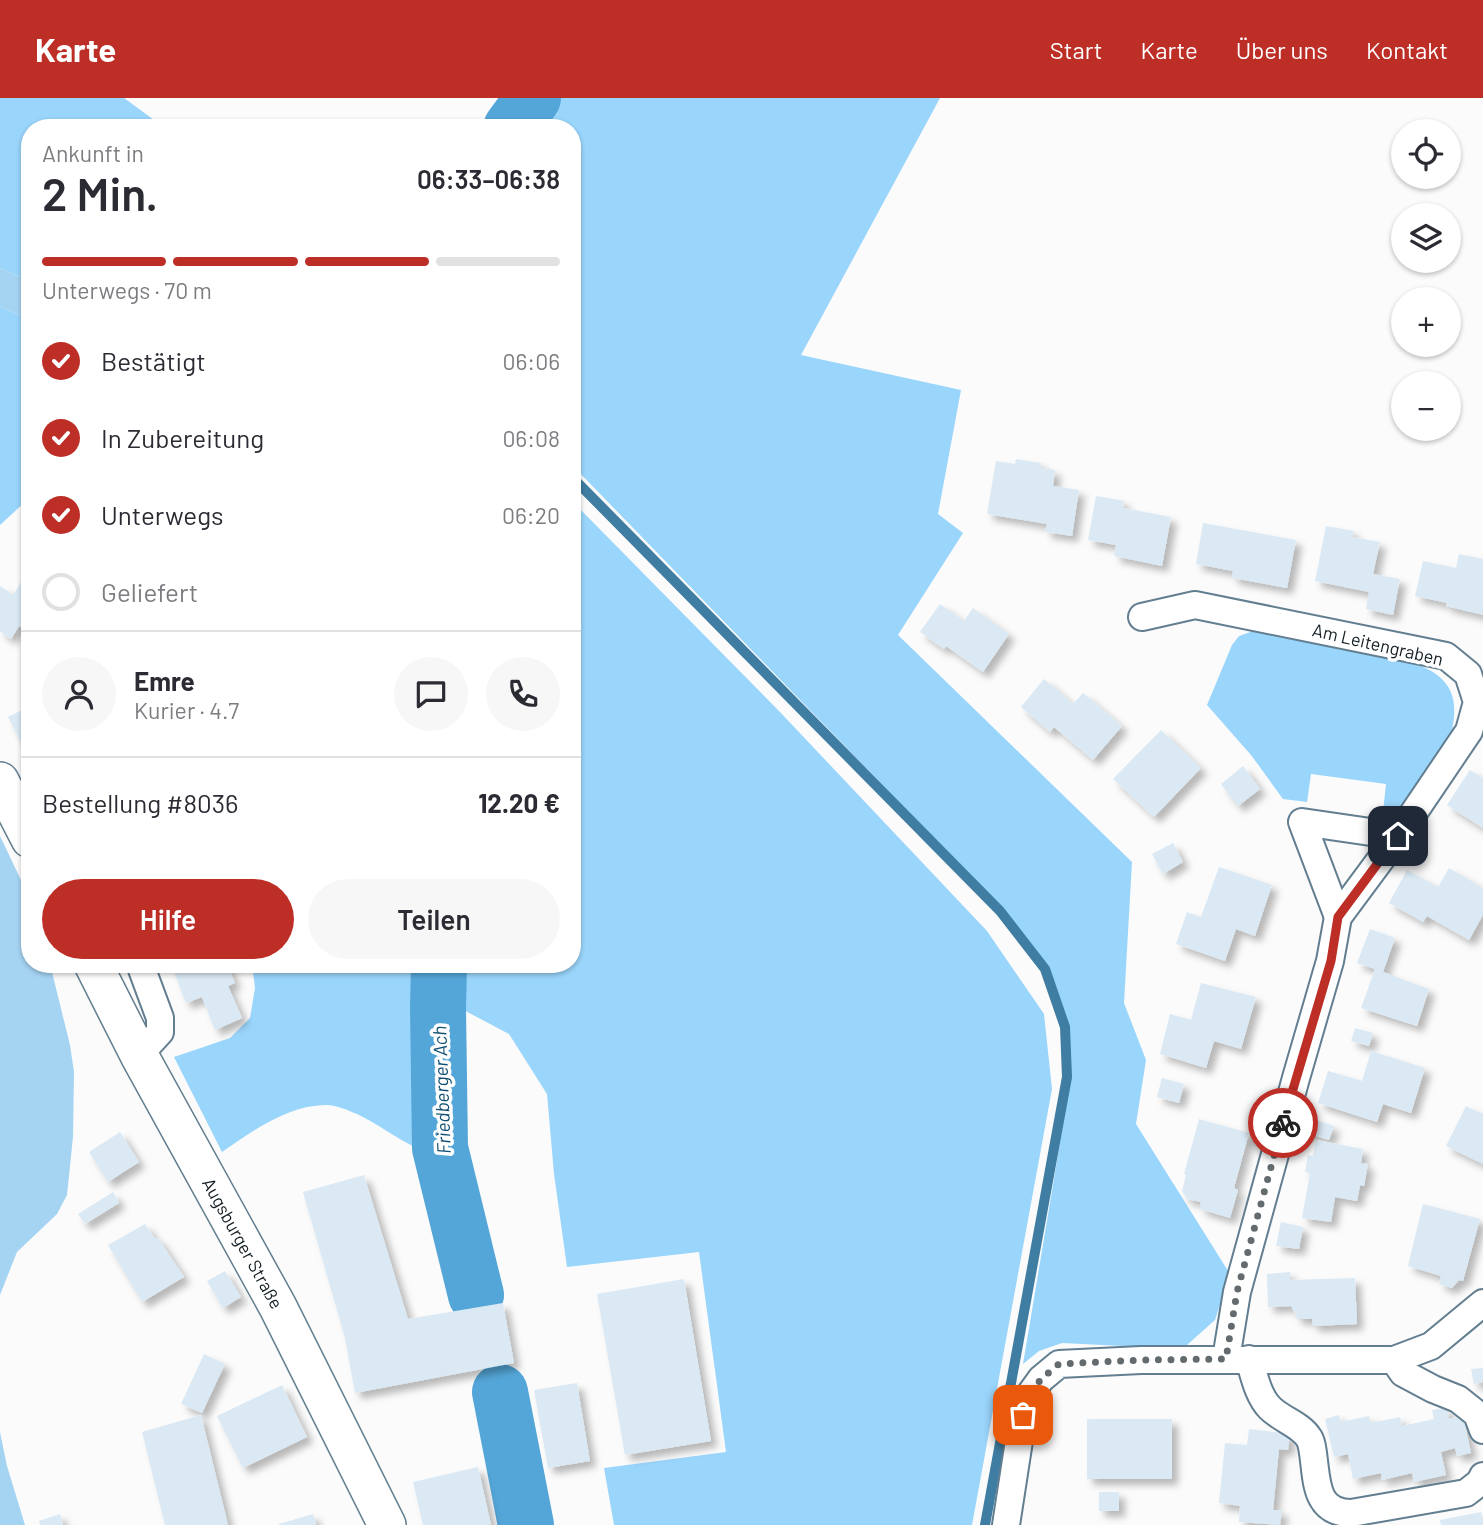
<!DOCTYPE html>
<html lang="de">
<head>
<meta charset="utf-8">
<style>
	:root { --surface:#fff; --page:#f7f7f7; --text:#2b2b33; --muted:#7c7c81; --line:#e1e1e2; --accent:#bd2e27 }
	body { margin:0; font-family:Barlow,sans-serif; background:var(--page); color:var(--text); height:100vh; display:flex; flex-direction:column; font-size:26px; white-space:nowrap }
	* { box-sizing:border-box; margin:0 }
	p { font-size:23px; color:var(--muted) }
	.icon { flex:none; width:38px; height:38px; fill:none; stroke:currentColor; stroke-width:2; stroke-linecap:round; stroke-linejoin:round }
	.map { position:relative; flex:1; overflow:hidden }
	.side { position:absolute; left:21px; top:21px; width:560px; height:854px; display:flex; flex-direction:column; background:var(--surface); border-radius:28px; box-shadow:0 2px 5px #0004 }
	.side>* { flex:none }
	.fabs { position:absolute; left:1391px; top:21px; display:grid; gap:14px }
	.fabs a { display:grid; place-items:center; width:70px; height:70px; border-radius:50%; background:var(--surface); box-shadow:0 2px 5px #0004; font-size:35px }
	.pin { position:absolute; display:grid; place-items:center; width:60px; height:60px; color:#fff; margin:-30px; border-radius:14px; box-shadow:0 4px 10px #0006 }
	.courier { position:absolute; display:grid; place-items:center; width:70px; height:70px; margin:-35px; border:5px solid #bd2e27; border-radius:50%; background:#fff; color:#222; box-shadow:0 2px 9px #0007 }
	.head em { font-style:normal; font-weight:600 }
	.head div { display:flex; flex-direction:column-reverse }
	.head { display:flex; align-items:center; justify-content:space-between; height:119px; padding:0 21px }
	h1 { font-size:46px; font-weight:600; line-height:52px }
	.bar { display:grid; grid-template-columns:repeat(4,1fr); gap:10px 7px; align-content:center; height:84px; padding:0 21px }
	.bar i { height:9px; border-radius:5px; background:var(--line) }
	.bar .active { background:var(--accent) }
	.bar p { grid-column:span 4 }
	.line { display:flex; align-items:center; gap:18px; padding:0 21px; border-top:2px solid var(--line) }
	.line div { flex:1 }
	.round { display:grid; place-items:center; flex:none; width:74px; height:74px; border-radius:37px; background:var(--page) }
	ol { padding:0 21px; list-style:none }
	li { display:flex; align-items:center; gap:21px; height:77px }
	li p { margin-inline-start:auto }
	li .icon { padding:7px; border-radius:50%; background:var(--accent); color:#fff; stroke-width:4 }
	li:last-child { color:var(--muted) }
	li i { width:38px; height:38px; border:4px solid var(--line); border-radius:50% }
	.cta { display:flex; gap:14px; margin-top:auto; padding:14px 21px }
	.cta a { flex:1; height:80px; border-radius:42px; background:var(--accent); color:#fff; font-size:28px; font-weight:600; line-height:80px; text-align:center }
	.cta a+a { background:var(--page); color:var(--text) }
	header { display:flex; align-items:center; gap:42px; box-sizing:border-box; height:98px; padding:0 35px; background:var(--accent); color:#fff }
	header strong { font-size:33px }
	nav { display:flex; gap:38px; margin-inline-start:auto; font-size:24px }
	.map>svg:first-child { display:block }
	.green { fill:#9ad5fb }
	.forest { fill:#a5d4f3 }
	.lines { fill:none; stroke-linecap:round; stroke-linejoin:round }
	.stream { stroke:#407da2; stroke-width:10 }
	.river { stroke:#54a6d8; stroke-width:56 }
	.building { fill:#dae9f4; filter:url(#shadow) }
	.street-casing { stroke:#627e90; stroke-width:30 }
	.secondary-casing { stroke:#627e90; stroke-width:40 }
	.street { stroke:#fff; stroke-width:26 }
	.secondary { stroke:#fff; stroke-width:37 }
	.done { stroke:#646b6f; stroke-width:7; stroke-dasharray:0 12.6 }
	.route { stroke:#bd2e27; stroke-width:9 }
	.labels { text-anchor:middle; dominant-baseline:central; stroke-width:7; stroke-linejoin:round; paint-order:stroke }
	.street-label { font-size:18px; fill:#121d24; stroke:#fff }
	.water-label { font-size:19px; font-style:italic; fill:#105072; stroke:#fff }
</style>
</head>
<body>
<header>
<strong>Karte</strong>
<nav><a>Start</a><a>Karte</a><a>Über uns</a><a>Kontakt</a></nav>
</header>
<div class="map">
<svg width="1483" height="1427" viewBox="0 0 1483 1427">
	<defs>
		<filter id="shadow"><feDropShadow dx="6" dy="6" stdDeviation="3.5" flood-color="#0004"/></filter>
	</defs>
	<rect width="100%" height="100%" fill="#fbfbfb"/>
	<!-- green -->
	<g class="green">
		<path d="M0,0H124L165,30H30V183L0,170Z"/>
		<path d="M554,0H940L801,257L961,292L938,416L963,435L898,537L1132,764L1124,905L1146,962L1136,1026L1230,1176L1215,1222L1187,1247L1143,1249L1062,1245L1039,1253L1023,1266L1071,979L1068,928L1049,871L1003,811L572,367V30H529Z"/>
		<path d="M0,209L30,221V404H25L0,427Z"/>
		<path d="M572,403L779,613L987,833L1044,916L1052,991L972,1427H614L604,1370L726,1354L699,1154L567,1169L554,1076L547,996L509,936L456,908L458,866H572Z"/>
		<path d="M1256,532L1405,562C1443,574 1461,590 1452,632L1398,716L1383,714L1386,686L1311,676L1307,704L1283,701L1251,657L1207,607L1232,547L1239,538Z"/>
		<path d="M252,866H417L419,1051C397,1041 378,1026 357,1016C348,1012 334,1006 325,1007C286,1008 253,1033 222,1054L174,959L230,940L250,920L255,890Z"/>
	</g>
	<!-- forest -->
	<g class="forest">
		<path d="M0,170L30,183V221L0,209Z"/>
		<path d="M0,738L30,801V866H50L70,947L74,974L73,1039L67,1097L57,1116L17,1154L0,1197Z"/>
		<path d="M0,1334L7,1368L25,1427H0Z"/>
	</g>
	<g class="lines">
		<!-- stream -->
		<path class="stream" d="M572,379L1000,813L1045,871L1065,929L1067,979L985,1427"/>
		<!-- river -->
		<g class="river">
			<path d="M511,30L533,0"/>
			<path d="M439,866L438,910L440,1050L476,1197"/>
			<path d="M500,1294L526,1427"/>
		</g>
	</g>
	<!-- building -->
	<g class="building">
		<path d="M1016,361L1041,365V370L1055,372L1053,388L1079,392L1072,438L1045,434L1047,426L987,416L996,363L1015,366Z"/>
		<path d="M1096,398L1124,403L1123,410L1171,419L1162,468L1114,458L1116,447L1088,442Z"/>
		<path d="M1203,425L1296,442L1287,490L1232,480L1233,473L1196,466Z"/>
		<path d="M1326,428L1354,433L1352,439L1380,444L1373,476L1400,481L1393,517L1366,511L1369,494L1315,483Z"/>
		<path d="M1459,456L1483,461V517L1446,508L1447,505L1415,498L1423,463L1456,470Z"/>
		<path d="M26,476L30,478V535L19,528L11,541L0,533V488L13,497Z"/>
		<path d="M940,506L964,523L973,510L1009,536L983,574L946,548L944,551L920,534Z"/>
		<path d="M1044,581L1073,606L1083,595L1122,628L1093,662L1054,629L1050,634L1021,609Z"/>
		<path d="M30,608V661L8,619Z"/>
		<path d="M1161,632L1201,670L1154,719L1113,681Z"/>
		<path d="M1243,668L1260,691L1238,708L1221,686Z"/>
		<path d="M1470,672L1483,680V730L1447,707Z"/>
		<path d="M1173,745L1183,764L1163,776L1152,756Z"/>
		<path d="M1219,769L1272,787L1255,838L1236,831L1225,863L1176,846L1187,814L1201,819Z"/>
		<path d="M1449,770L1483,790V817L1469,842L1427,818L1423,824L1389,805L1407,772L1438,789Z"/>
		<path d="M1370,831L1395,840L1383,874L1429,891L1417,928L1361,910L1375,871L1357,865Z"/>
		<path d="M171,866H227L235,885L228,888L242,920L215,932L202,899L186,905Z"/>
		<path d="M1201,885L1256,899L1241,951L1214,943L1206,970L1160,956L1170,916L1191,922Z"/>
		<path d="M1355,930L1373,935L1369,948L1351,943Z"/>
		<path d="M1371,953L1425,970L1411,1015L1383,1006L1377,1024L1318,1005L1328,973L1362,983Z"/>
		<path d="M1162,980L1184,986L1179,1005L1157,999Z"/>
		<path d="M1466,1008L1483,1016V1066L1446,1048Z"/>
		<path d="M1309,1020L1334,1028L1329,1042L1304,1034Z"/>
		<path d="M1199,1021L1249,1035L1234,1090L1238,1092L1230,1120L1200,1111L1201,1104L1187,1101L1182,1093L1186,1077L1184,1076Z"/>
		<path d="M120,1034L139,1064L108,1084L89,1054Z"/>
		<path d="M1316,1042L1363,1051L1361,1065L1368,1066L1364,1088L1360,1087L1357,1103L1335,1099L1331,1124L1302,1120L1310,1075L1305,1074L1308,1057L1313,1058Z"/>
		<path d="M364,1077L408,1221L503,1205L514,1265L355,1295L345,1240L303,1094Z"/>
		<path d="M113,1094L119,1105L85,1126L78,1116Z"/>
		<path d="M1423,1106L1480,1121L1463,1183L1459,1182L1452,1190L1439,1186L1441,1178L1408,1168Z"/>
		<path d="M1281,1124L1303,1129L1299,1151L1276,1148Z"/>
		<path d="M145,1126L155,1141L158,1140L184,1179L142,1204L108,1147Z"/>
		<path d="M225,1173L241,1199L223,1210L207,1183Z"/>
		<path d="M1290,1174V1182L1355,1180L1357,1226L1313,1228L1312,1221H1298L1291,1208L1268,1209L1267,1176Z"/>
		<path d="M684,1181L711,1343L625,1357L597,1196Z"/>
		<path d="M204,1256L225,1266L202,1315L181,1306Z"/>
		<path d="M1483,1270V1284L1474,1286L1471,1271Z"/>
		<path d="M577,1285L590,1363L548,1370L534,1292Z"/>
		<path d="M282,1287L307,1339L243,1370L217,1318Z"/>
		<path d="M1447,1309L1449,1321L1463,1318L1471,1355L1457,1358L1455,1350L1441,1354L1446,1377L1414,1384L1412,1375L1382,1382L1381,1375L1353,1381L1348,1356L1334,1359L1325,1321L1339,1317L1341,1324L1369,1318L1371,1325L1400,1319L1402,1328L1434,1321L1432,1312Z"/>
		<path d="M201,1317L228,1427H165L142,1334Z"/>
		<rect x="1087" y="1321" width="85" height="60"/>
		<path d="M1249,1331L1290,1336L1288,1352L1279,1351L1273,1412H1282L1280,1427L1239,1424L1240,1408L1219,1405L1225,1345L1247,1347Z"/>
		<path d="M478,1369L491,1427H423L413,1384Z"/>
		<rect x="1099" y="1394" width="20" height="19"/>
		<path d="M1481,1414L1483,1427H1441L1440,1422Z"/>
		<path d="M60,1416L63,1427H40L39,1423Z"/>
		<path d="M313,1416L316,1427H279V1426Z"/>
	</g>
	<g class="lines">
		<defs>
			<g id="street">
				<path d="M1142,519L1195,507L1446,558L1468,576L1477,604L1469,633L1398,738L1338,819L1330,863L1296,980L1237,1194L1226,1261"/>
				<path d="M1338,819L1302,724L1398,738"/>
				<path d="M139,957L160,934V920L140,866"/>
				<path d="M1249,1261C1254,1277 1258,1298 1270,1310C1282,1322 1300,1326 1309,1340C1312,1345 1312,1349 1313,1355C1317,1383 1315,1415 1351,1415L1466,1395L1480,1384L1483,1378"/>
				<path d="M1394,1262L1403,1275L1433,1291L1458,1301L1477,1316L1483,1332"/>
				<path d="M1006,1427L1023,1317L1028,1299L1041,1281L1059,1266L1141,1262H1394L1431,1248L1483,1205"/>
			</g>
			<g id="secondary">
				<path d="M0,683L30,741"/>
				<path d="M93,866L139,957L278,1209L387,1427"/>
			</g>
		</defs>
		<!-- street casing -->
		<use href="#street" class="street-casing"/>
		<!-- secondary casing -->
		<use href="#secondary" class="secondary-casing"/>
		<!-- street -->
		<use href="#street" class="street"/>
		<!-- secondary -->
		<use href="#secondary" class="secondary"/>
	</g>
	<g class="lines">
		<!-- done -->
		<path class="done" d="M1023,1317L1028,1299L1041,1281L1059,1266L1141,1262L1226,1261L1237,1194L1283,1025"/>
		<!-- route -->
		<path class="route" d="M1283,1025L1331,863L1338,819L1398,738"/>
	</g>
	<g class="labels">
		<!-- street labels -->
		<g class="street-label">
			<text transform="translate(1378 546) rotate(13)">Am Leitengraben</text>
			<text transform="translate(243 1145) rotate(61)">Augsburger Straße</text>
		</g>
		<!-- water labels -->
		<g class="water-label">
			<text transform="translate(441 992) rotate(-92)">Friedberger Ach</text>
		</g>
	</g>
</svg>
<div class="fabs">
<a><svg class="icon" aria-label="locate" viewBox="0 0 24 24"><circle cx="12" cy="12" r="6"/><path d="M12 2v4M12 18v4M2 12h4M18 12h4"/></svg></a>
<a><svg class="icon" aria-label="layers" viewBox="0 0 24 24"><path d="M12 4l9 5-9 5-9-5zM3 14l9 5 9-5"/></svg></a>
<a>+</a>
<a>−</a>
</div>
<div class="pin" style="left:1023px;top:1317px;background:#ea580c"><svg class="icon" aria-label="bag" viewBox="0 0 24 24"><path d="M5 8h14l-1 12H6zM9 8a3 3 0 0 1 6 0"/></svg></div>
<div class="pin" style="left:1398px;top:738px;background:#1f2937"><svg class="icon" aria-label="home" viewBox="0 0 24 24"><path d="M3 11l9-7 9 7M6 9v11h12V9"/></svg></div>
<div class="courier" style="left:1283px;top:1025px"><svg class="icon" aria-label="bike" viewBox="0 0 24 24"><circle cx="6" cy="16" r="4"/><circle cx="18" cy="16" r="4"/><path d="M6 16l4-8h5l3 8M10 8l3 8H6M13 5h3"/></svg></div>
<section class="side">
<div class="head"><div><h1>2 Min.</h1><p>Ankunft in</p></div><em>06:33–06:38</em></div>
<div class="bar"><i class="active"></i><i class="active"></i><i class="active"></i><i></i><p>Unterwegs · 70 m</p></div>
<ol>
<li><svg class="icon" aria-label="check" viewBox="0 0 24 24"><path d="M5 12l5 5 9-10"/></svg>Bestätigt<p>06:06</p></li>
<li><svg class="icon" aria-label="check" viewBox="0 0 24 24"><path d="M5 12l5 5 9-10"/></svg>In Zubereitung<p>06:08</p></li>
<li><svg class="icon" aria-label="check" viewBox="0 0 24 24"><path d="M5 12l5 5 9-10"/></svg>Unterwegs<p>06:20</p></li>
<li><i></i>Geliefert</li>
</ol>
<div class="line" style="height:126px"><a class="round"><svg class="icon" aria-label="person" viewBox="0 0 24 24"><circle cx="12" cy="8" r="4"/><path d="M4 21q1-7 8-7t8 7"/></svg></a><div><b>Emre</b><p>Kurier · 4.7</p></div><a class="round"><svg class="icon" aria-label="chat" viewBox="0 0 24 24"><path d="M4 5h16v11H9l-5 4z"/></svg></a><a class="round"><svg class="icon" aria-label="phone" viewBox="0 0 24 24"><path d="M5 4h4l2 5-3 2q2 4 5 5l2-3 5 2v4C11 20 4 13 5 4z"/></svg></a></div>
<div class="line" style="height:91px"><div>Bestellung #8036</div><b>12.20 €</b></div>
<div class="cta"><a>Hilfe</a><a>Teilen</a></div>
</section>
</div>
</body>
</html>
